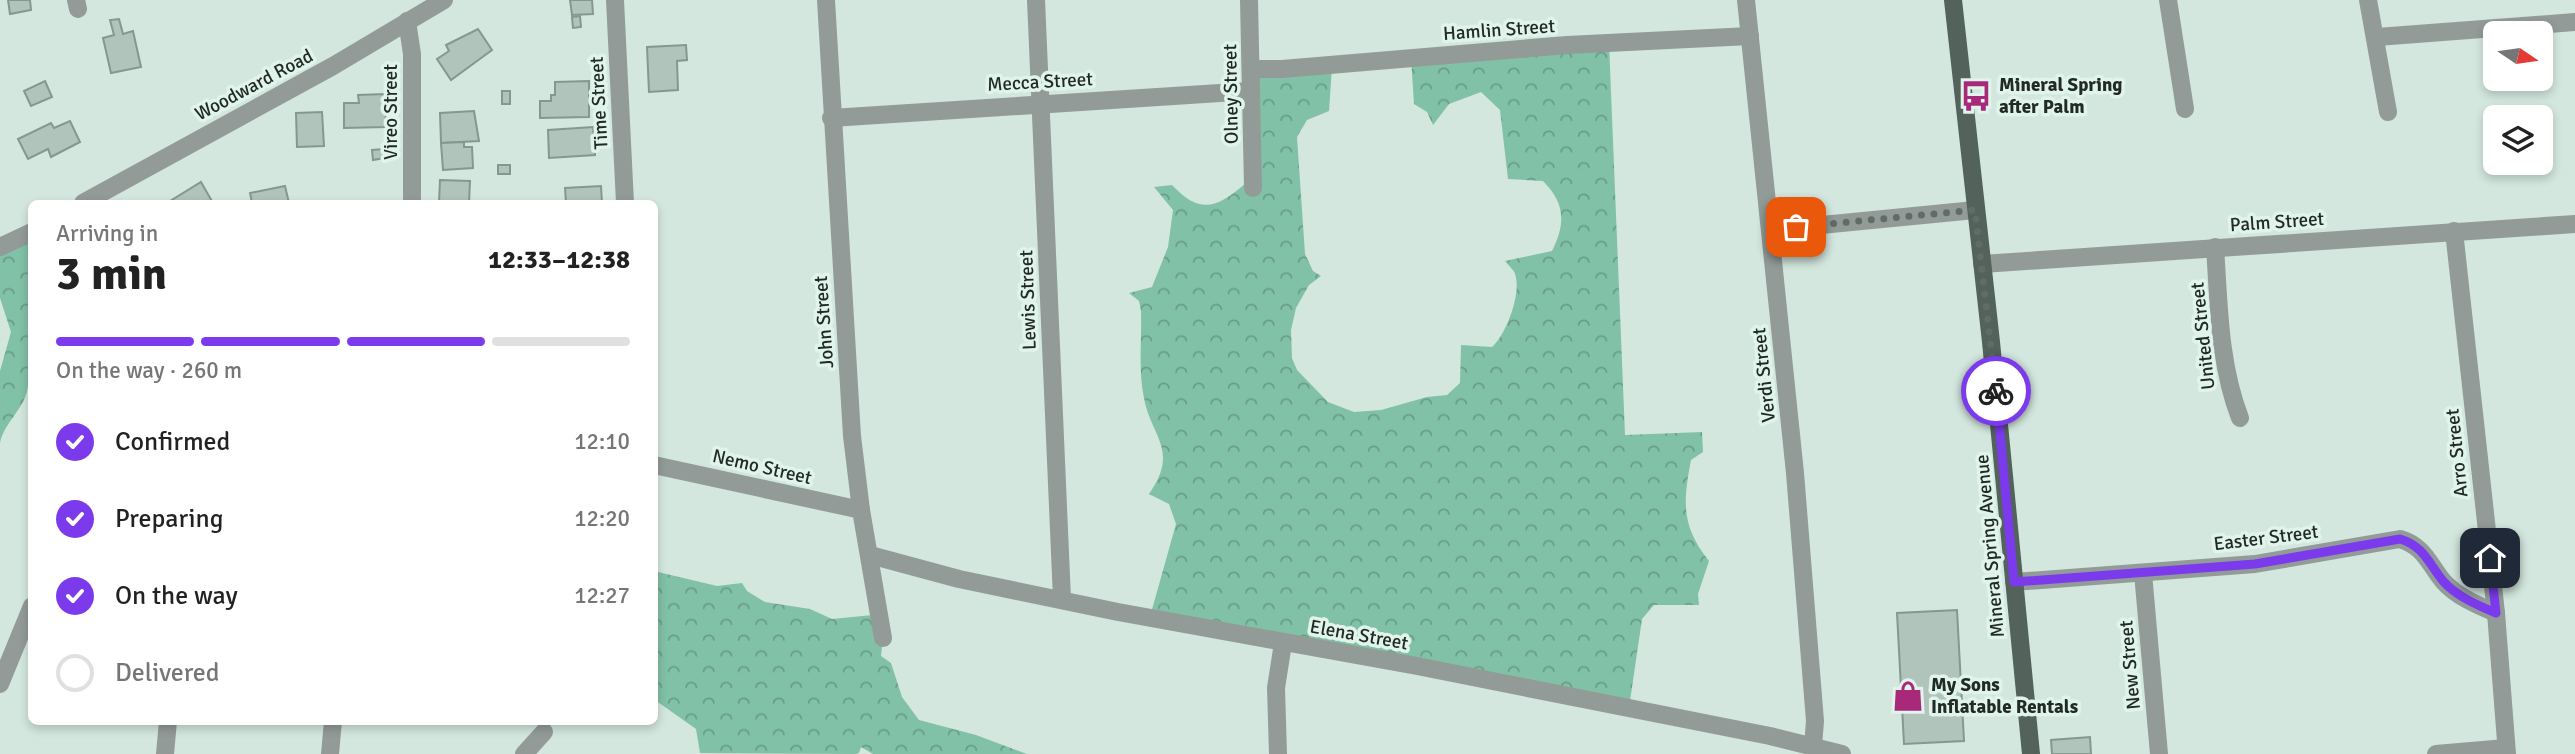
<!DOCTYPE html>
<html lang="en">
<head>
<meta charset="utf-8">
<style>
	:root { --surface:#fff; --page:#f6f6f6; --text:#222; --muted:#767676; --line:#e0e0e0; --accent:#7c3aed }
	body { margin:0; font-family:Signika,sans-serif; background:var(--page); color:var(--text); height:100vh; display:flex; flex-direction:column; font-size:26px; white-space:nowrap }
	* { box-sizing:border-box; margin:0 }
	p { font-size:23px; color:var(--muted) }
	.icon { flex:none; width:38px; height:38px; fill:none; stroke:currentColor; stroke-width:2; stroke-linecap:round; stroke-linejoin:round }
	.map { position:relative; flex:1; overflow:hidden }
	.drawer { position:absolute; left:28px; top:200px; width:630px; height:525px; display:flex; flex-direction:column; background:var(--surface); border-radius:10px; box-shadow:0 4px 10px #0003 }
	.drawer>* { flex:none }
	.needle { width:46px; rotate:103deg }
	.buttons { position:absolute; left:2483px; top:21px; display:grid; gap:14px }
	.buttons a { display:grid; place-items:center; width:70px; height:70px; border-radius:10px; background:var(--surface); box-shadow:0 4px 10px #0003; font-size:35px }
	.pin { position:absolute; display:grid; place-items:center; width:60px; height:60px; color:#fff; margin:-30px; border-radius:14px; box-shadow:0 4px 10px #0006 }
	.courier { position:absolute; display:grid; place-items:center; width:70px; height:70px; margin:-35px; border:5px solid #7c3aed; border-radius:50%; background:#fff; color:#222; box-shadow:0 2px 9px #0007 }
	.summary em { font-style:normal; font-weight:800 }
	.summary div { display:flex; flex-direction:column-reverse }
	.summary { display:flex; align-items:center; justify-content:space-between; height:119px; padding:0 28px }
	h1 { font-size:46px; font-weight:800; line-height:52px }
	.bar { display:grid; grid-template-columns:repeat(4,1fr); gap:10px 7px; align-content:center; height:84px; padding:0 28px }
	.bar i { height:9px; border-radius:5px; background:var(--line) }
	.bar .selected { background:var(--accent) }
	.bar p { grid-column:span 4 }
	ol { padding:0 28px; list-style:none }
	li { display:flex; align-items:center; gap:21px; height:77px }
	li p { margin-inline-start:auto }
	li .icon { padding:7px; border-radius:50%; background:var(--accent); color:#fff; stroke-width:4 }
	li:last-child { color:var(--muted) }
	li i { width:38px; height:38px; border:4px solid var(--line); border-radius:50% }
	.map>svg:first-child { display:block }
	.forest { fill:url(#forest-crowns) }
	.building { fill:#b0c4bb; stroke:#85988f; stroke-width:2 }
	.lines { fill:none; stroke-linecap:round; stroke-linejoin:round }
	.minor { stroke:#939b98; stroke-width:18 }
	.major { stroke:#53625b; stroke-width:18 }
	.done { stroke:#606c66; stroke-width:7; stroke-dasharray:0 12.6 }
	.route { stroke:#7c3aed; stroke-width:9 }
	.labels { text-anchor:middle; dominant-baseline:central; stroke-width:7; stroke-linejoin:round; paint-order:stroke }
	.street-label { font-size:19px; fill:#222a26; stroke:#e0f4eb }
	.poi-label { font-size:19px; font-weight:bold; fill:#222a26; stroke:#e0f4eb; text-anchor:start }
</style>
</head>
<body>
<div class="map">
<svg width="2575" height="754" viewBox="0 0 2575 754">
	<defs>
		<pattern id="forest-crowns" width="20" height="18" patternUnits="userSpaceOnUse" patternTransform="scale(1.75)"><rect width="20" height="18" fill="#81c1a7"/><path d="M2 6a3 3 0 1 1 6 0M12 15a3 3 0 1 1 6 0" fill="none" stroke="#699d88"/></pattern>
	</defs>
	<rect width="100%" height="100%" fill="#d3e7de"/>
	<!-- forest -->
	<g class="forest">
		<path d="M1609,43L1625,435L1702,432L1703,452L1691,460C1683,502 1681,526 1709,561L1698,594L1699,605H1654L1642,619L1629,708L1151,613L1176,524L1169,504L1149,494C1180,450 1151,437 1144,398C1138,371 1142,339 1141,311L1139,301L1129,293L1152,287L1168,247L1173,210L1154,187L1172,185C1201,216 1218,207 1246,183L1248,69L1332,67L1329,111L1307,120L1297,137L1305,254L1313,271L1321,276L1309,285L1296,308L1291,330L1292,358L1297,370L1328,402L1354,412L1381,410L1427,397L1447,395L1460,383L1461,345L1492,347C1506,335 1522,293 1515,274C1514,270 1508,265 1505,261L1552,251C1566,223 1565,203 1543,181L1508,179L1500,110L1481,92L1449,104L1433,125L1427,112L1414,104L1411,58Z"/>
		<path d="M31,227C31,276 39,344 27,391C23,410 4,423 0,443V371L11,332L0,298V239Z"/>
		<path d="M654,571L717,586L742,583L747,591L765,602L810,609L832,619L873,615L883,638L881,656L891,663L902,697L919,720L976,735L1027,754H873L861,747L859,753L856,754L700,753L696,729L655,700Z"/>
	</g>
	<!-- building -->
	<g class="building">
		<path d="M8,0H30L31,10L10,14Z"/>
		<path d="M570,0H592L593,14L572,15Z"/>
		<path d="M580,16L581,27L573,28L572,17Z"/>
		<path d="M119,19L123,34L133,31L141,67L111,73L103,38L114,35L110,20Z"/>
		<path d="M478,29L492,50L451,80L437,59L449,51L446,45Z"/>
		<path d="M686,45L687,60L677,61L678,90L649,92L647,47Z"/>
		<path d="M45,81L52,97L31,106L24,91Z"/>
		<path d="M589,81V117L540,118V101H551V95H555V82Z"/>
		<rect x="502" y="91" width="8" height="13"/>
		<path d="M385,94L386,127L344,128V103H359L358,95Z"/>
		<path d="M474,111L479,141L441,143L440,113Z"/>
		<path d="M322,112L324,146L297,147L296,113Z"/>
		<path d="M70,121L80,142L51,157L48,149L28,159L18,139L51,123L54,128Z"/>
		<path d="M593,127L595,155L549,158L548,130Z"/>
		<path d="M464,142V147H472L473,168L443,170L441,143Z"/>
		<path d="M384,149L385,158L373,160L372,150Z"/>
		<rect x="498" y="165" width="12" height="9"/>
		<path d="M440,180L470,181L469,203H439Z"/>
		<path d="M201,182L213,203H167Z"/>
		<path d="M285,186L289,203H252L250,193Z"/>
		<path d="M601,186L602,203H566L565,188Z"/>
		<path d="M1957,610L1964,741L1904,744L1897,613Z"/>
		<path d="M2090,737L2091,754H2052L2051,740Z"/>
	</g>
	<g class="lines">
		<!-- minor -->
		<g class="minor">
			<path d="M76,0L78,9"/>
			<path d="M615,0L625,203"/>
			<path d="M826,0L852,436L861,510L883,638"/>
			<path d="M1036,0L1062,599"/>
			<path d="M1249,0L1253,188"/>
			<path d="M1746,0L1795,473L1815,721L1813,746"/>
			<path d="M2168,0L2185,109"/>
			<path d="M2368,0L2388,112"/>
			<path d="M407,21L412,54V203"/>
			<path d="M2377,37L2575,22"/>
			<path d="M1252,69H1282L1567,45L1750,36"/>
			<path d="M831,118L1251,91"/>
			<path d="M83,203L333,66L444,0"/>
			<path d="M1770,230L1975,210"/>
			<path d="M2454,231L2496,613L2507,754"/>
			<path d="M0,247L32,232"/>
			<path d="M2215,247C2219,305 2219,364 2240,418"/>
			<path d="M1982,264L2575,224"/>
			<path d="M654,465L861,510"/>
			<path d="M870,555L959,579L1118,612L1417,666L1770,736L1842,754"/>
			<path d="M2143,573L2159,754"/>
			<path d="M2014,582L2255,564L2400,539C2424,546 2429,564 2443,581C2456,596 2477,605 2496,613"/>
			<path d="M0,684L32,606"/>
			<path d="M165,754L168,721"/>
			<path d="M330,754L333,721"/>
			<path d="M524,754L544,732"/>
			<path d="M1278,754L1276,688L1283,643"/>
			<path d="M2436,754L2506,748"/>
		</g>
		<!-- major -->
		<path class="major" d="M1953,0L1991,342L2031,754"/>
	</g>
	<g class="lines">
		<!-- done -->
		<path class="done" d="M1796,227L1975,210L1996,391"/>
		<!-- route -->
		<path class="route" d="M1996,391L2014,582L2255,564L2400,539C2424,546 2429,564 2443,581C2456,596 2477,605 2496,613L2490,558"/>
	</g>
	<!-- icons -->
	<defs>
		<symbol id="bus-bare" viewBox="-9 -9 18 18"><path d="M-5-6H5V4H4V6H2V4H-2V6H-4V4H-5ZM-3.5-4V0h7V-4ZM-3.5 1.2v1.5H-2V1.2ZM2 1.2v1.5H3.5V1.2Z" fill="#a82979" stroke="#e0f4eb" stroke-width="2.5" paint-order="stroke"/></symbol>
		<symbol id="shop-bare" viewBox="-9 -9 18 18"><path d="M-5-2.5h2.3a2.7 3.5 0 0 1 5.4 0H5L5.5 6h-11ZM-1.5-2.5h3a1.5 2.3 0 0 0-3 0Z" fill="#a82979" stroke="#e0f4eb" stroke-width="2.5" paint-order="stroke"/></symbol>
	</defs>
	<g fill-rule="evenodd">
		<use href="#bus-bare" x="1954" y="74" width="44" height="44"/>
		<use href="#shop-bare" x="1886" y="674" width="44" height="44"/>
	</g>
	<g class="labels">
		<!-- street labels -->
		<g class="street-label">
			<text transform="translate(1499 30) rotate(-4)">Hamlin Street</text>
			<text transform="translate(1040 82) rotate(-3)">Mecca Street</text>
			<text transform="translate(254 85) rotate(-28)">Woodward Road</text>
			<text transform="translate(1231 94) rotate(-91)">Olney Street</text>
			<text transform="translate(599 103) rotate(-93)">Time Street</text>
			<text transform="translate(391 112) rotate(-90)">Vireo Street</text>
			<text transform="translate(2277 222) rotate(-4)">Palm Street</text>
			<text transform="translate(1028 300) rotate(-92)">Lewis Street</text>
			<text transform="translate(824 322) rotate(-94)">John Street</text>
			<text transform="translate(2203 336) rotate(-96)">United Street</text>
			<text transform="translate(1764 375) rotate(-96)">Verdi Street</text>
			<text transform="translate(2457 453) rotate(-96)">Arro Street</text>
			<text transform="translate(762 467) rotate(13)">Nemo Street</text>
			<text transform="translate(2266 538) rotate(-7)">Easter Street</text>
			<text transform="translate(1990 546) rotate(-95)">Mineral Spring Avenue</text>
			<text transform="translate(1359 635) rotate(10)">Elena Street</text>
			<text transform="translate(2130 665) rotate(-95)">New Street</text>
		</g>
		<!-- poi labels -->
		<g class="poi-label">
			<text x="1999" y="85">Mineral Spring<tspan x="1999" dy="22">after Palm</tspan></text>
			<text x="1931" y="685">My Sons<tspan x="1931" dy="22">Inflatable Rentals</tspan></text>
		</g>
	</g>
</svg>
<div class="buttons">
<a><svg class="needle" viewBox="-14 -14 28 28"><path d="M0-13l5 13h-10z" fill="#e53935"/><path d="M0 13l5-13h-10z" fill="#767676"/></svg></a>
<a><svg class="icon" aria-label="layers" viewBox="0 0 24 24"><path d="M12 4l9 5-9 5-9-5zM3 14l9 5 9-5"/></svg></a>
</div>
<div class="pin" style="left:1796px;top:227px;background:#ea580c"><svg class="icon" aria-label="bag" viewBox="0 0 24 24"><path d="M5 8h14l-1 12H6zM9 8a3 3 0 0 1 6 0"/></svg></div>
<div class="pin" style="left:2490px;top:558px;background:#1f2937"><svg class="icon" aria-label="home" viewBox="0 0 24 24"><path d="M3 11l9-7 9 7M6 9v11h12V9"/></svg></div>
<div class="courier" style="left:1996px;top:391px"><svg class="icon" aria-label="bike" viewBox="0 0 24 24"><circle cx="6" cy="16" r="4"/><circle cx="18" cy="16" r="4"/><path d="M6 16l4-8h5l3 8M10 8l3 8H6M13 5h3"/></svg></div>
<section class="drawer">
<div class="summary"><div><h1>3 min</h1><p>Arriving in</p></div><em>12:33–12:38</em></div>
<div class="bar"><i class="selected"></i><i class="selected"></i><i class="selected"></i><i></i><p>On the way · 260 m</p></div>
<ol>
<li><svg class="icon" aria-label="check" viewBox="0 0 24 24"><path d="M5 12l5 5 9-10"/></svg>Confirmed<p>12:10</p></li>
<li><svg class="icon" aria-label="check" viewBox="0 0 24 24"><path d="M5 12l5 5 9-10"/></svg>Preparing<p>12:20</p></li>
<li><svg class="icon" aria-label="check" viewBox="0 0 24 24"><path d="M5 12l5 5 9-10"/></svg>On the way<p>12:27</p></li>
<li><i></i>Delivered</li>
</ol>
</section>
</div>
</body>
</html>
